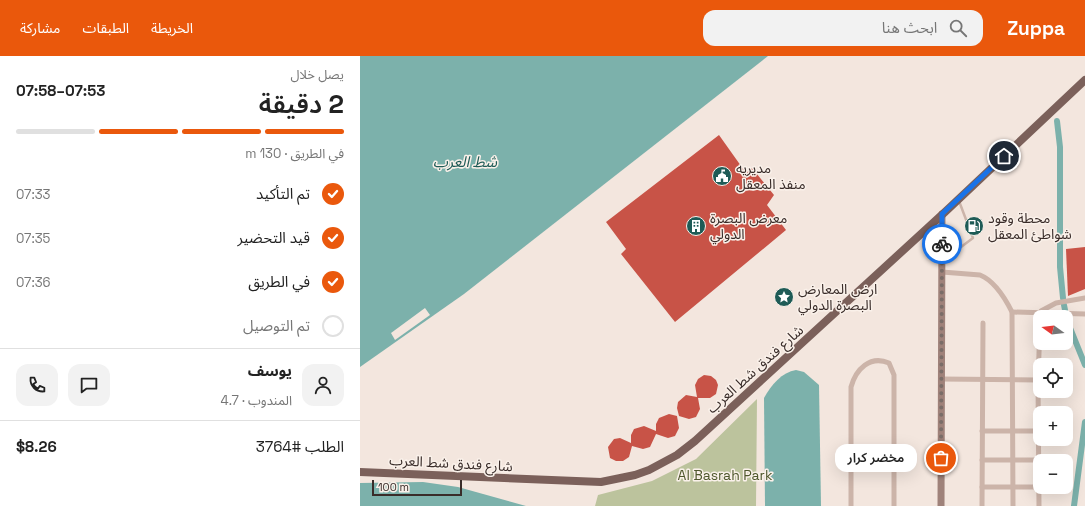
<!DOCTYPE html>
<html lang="ar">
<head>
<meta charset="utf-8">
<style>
	:root { --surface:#fff; --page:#f2f2f2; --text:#222; --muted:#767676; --line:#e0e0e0; --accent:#ea580c }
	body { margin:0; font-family:"Space Grotesk","Noto Sans Arabic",sans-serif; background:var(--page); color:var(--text); direction:rtl; height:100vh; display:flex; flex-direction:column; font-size:15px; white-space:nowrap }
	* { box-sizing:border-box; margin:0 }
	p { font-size:13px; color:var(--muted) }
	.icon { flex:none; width:22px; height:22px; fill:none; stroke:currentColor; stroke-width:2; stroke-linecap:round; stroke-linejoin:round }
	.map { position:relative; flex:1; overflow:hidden; direction:ltr }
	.details { display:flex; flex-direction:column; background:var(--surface); width:360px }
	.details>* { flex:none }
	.needle { width:26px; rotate:285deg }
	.fabs { position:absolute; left:673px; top:254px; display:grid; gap:8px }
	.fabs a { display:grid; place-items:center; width:40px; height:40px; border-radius:8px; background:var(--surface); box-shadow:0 4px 16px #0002; font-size:20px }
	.scale { position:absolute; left:12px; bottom:10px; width:90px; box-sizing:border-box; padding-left:4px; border:2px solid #392c29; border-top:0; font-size:11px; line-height:14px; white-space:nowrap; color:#392c29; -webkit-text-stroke:3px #faf1ea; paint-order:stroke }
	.pin { position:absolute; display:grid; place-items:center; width:34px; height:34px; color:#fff; margin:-17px; border:2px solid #fff; border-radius:50%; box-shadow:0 1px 4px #0007 }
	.courier { position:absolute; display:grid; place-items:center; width:40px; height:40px; margin:-20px; border:3px solid #1a73e8; border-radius:50%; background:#fff; color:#222; box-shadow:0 1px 5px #0007 }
	.bubble { position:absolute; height:28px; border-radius:12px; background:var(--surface); box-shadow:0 4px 16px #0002; font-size:13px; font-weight:600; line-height:28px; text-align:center; direction:rtl }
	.overview em { font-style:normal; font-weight:600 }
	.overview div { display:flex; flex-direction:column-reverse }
	.overview { display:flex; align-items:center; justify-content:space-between; height:68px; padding:0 16px }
	h1 { font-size:26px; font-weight:600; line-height:30px }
	.bar { display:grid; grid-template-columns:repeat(4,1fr); gap:6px 4px; align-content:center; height:48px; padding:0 16px }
	.bar i { height:5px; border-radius:3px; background:var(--line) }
	.bar .current { background:var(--accent) }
	.bar p { grid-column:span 4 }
	.line { display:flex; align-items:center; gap:10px; padding:0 16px; border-top:1px solid var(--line) }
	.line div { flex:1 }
	.round { display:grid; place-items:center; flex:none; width:42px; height:42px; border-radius:12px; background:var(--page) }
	ol { padding:0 16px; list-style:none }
	li { display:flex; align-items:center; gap:12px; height:44px }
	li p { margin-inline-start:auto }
	li .icon { padding:4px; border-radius:50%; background:var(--accent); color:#fff; stroke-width:4 }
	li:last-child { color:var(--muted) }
	li i { width:22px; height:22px; border:2px solid var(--line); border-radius:50% }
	header { display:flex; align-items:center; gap:24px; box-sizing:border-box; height:56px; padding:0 20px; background:var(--accent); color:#fff }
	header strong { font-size:19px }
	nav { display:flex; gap:22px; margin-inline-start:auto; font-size:14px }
	.search { width:280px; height:36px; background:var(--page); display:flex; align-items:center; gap:10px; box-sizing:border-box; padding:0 14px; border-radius:12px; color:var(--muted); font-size:15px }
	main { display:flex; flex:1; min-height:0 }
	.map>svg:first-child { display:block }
	.green { fill:#bcc39d }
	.water { fill:#7cb1ab }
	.pier { fill:#f3e6de }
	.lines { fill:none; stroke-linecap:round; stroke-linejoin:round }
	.canal { stroke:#7cb1ab; stroke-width:6 }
	.building { fill:#c85347 }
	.lane { stroke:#ccb4a9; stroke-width:2.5 }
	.street { stroke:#ccb4a9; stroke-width:5 }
	.secondary { stroke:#9f827a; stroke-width:7 }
	.primary { stroke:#7b605a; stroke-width:8 }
	.done { stroke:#7a6d68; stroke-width:4; stroke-dasharray:0 7.2 }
	.route { stroke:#1a73e8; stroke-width:5 }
	.labels { text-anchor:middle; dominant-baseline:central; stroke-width:3; stroke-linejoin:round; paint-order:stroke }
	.poi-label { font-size:14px; fill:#392c29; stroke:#faf1ea; text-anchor:start }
	.street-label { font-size:14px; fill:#392c29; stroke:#faf1ea }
	.park-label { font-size:14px; fill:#4e572c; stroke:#faf1ea }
	.water-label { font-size:15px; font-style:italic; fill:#1e5b56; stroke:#faf1ea }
</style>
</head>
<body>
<header>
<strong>Zuppa</strong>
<div class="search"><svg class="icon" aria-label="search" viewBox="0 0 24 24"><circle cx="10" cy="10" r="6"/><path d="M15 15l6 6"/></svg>ابحث هنا</div>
<nav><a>الخريطة</a><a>الطبقات</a><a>مشاركة</a></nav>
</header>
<main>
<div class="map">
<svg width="725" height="450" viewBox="0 0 725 450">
	<rect width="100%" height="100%" fill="#f3e6de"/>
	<!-- green -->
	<path class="green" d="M397,343L396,450H235L238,439L292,425L336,403Z"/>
	<!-- water -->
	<g class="water">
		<path d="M0,0H408L104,238L0,311Z"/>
		<path d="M436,314L444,316L459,329L461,450H405L404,342C411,329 422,316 436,314Z"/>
		<path d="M63,426L98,431L166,450H0V427Z"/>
	</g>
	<!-- pier -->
	<path class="pier" d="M65,252L70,259L35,284L31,277Z"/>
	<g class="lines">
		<!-- canal -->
		<g class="canal">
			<path d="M697,65L700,91V211L703,242"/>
			<path d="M704,249L705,254"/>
			<path d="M706,262L725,309"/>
			<path d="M714,450L725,366"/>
		</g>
	</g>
	<!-- building -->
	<g class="building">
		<path d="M359,79L386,117L392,112L414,139L407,149L426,174L315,266L261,198L266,193L246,166Z"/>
		<path d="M725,191V233L708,240L706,193Z"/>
		<path d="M344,319L351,320L356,324L358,329L356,338L350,342H338L340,353L336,361L329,363L319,360L317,352L318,346L326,339L337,341L335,329L338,323Z"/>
		<path d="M309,358L317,360L319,372L315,380L308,382L296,378L290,391L283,393L272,390L269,401L263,405H256L250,402L248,391L254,383L260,382L271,387V379L274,373L284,370L296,375V368L299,362Z"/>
	</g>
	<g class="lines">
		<!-- lane -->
		<path class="lane" d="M582,190L601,191L613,182L599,145"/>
		<!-- street -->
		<g class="street">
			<path d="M582,216L620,219C635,225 645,242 652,256L653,450"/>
			<path d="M652,256L725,258"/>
			<path d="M680,261L681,255L696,247L725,242"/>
			<path d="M581,323L678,324"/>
			<path d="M622,375H678"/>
			<path d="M622,404H678"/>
			<path d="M622,431H679"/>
			<path d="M491,450V331C496,313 510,299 529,307L534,319V450"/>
			<path d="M622,450L623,267"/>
			<path d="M679,450L678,324L680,270"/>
		</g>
		<!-- secondary -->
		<path class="secondary" d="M581,450L582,158"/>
		<!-- primary -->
		<path class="primary" d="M0,416L241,426L275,419L289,414L317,399L335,385L585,156L725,24"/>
	</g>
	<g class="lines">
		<!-- done -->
		<path class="done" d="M581,402L582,188"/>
		<!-- route -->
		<path class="route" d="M582,188V158L644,100"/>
	</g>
	<!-- icons -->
	<defs>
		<symbol id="civic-disc" viewBox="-11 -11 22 22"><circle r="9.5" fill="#1e5b56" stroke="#faf1ea"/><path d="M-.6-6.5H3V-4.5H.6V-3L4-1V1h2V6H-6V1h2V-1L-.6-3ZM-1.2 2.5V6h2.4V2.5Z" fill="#fff"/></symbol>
		<symbol id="building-disc" viewBox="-11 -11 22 22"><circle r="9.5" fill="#1e5b56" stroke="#faf1ea"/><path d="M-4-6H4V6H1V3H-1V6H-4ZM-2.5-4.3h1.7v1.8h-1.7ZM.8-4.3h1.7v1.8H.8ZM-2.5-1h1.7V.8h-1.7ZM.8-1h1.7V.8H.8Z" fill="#fff"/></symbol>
		<symbol id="fuel-disc" viewBox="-11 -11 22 22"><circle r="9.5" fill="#1e5b56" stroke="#faf1ea"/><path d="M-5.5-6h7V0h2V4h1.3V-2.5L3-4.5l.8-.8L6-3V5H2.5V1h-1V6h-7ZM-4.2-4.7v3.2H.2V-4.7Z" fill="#fff"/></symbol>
		<symbol id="sight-disc" viewBox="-11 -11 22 22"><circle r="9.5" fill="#1e5b56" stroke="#faf1ea"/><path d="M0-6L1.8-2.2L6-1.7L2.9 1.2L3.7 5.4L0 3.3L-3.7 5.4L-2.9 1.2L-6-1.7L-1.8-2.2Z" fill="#fff"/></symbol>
	</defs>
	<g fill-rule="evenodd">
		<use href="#civic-disc" x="351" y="109" width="22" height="22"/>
		<use href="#building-disc" x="325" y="159" width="22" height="22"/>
		<use href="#fuel-disc" x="603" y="159" width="22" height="22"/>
		<use href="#sight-disc" x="413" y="230" width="22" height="22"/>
	</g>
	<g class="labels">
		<!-- poi labels -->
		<g class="poi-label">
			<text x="376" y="112">مديريه<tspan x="376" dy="16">منفذ المعقل</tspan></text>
			<text x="350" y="162">معرض البصرة<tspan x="350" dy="16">الدولي</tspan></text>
			<text x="628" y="162">محطة وقود<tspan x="628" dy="16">شواطئ المعقل</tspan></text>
			<text x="438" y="233">ارض المعارض<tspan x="438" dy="16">البصرة الدولي</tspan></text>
		</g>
		<!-- street labels -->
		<g class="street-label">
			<text transform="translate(395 313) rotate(-42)">شارع فندق شط العرب</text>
			<text transform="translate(91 407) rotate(3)">شارع فندق شط العرب</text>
		</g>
		<!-- park labels -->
		<g class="park-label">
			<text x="365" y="419">Al Basrah Park</text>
		</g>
		<!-- water labels -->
		<g class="water-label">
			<text x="105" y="105">شط العرب</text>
		</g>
	</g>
</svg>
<div class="fabs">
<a><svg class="needle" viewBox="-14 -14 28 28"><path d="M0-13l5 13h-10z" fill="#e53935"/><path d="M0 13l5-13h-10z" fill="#767676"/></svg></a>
<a><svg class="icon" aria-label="locate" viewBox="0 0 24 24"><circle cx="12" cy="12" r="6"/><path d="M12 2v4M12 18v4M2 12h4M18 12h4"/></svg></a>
<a>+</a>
<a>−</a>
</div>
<div class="scale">100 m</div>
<div class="pin" style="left:581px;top:402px;background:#ea580c"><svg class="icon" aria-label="bag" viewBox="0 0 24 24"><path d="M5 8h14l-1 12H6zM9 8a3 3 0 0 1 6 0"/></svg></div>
<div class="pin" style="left:644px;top:100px;background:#1f2937"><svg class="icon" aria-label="home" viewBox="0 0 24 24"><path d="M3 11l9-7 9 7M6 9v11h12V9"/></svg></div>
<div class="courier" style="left:582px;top:188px"><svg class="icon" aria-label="bike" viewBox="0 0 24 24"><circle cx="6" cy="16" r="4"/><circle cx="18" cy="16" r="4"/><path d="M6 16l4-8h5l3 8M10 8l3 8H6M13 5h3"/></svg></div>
<div class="bubble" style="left:475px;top:388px;width:82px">مخضر كرار</div>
</div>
<section class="details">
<div class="overview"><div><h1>2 دقيقة</h1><p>يصل خلال</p></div><em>07:53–07:58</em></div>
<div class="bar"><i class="current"></i><i class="current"></i><i class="current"></i><i></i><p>في الطريق · 130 m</p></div>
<ol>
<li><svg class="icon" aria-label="check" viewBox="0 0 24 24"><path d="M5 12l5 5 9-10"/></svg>تم التأكيد<p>07:33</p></li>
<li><svg class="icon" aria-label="check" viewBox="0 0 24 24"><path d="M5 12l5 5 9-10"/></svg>قيد التحضير<p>07:35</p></li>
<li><svg class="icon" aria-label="check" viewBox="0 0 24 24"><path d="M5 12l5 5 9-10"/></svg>في الطريق<p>07:36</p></li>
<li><i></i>تم التوصيل</li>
</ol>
<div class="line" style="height:72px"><a class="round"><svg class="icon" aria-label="person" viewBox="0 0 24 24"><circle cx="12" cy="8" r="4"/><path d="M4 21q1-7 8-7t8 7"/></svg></a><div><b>يوسف</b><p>المندوب · 4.7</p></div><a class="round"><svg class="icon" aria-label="chat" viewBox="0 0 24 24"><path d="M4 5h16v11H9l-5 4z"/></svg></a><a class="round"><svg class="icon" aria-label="phone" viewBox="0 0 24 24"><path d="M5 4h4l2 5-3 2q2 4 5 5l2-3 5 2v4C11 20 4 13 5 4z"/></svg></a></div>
<div class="line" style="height:52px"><div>الطلب #3764</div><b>$8.26</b></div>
</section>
</main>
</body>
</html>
